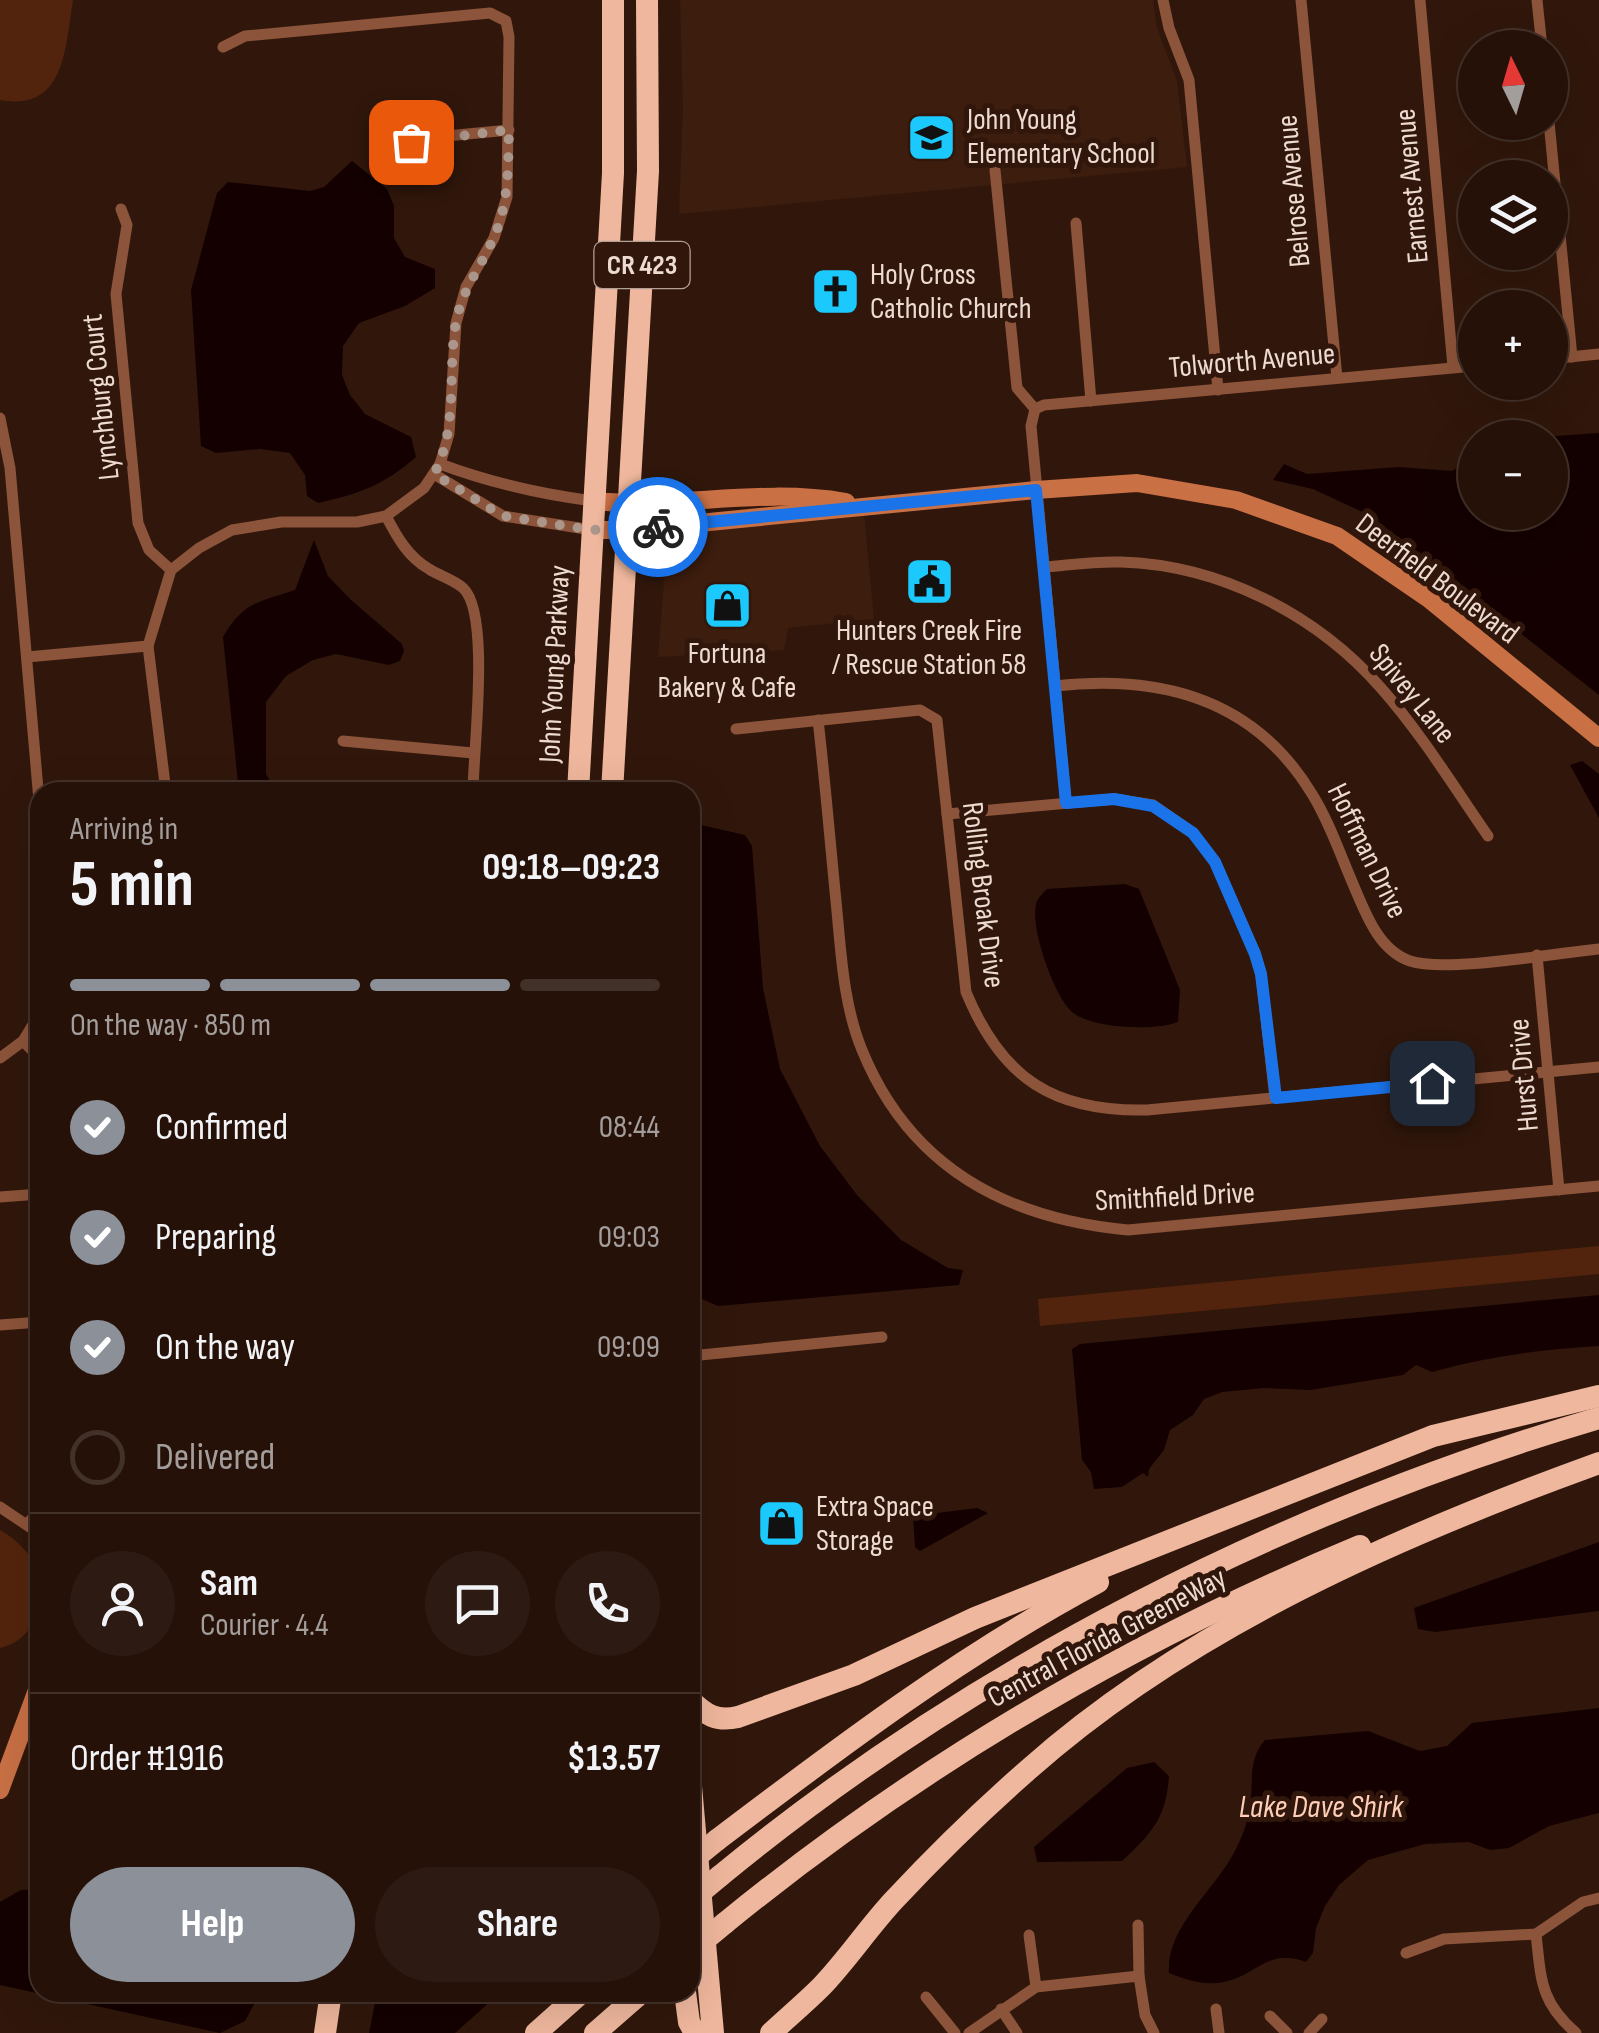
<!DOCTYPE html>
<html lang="en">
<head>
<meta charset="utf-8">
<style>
	:root { --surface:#251108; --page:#2d1a12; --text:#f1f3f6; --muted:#a39d9c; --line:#423129; --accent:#8c9099 }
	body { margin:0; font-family:"Sofia Sans Condensed",sans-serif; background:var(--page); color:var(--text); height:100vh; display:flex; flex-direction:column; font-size:38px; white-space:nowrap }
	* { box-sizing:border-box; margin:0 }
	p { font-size:32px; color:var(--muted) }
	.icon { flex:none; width:55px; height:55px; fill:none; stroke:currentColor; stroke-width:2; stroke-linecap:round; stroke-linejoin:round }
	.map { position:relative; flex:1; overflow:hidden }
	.panel { position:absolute; left:30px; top:782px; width:670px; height:1220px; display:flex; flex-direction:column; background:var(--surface); border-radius:30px; box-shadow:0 10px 40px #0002,0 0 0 2px var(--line) }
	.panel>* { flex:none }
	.needle { width:65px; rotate:355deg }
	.tools { position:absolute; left:1458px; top:30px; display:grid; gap:20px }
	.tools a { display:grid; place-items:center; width:110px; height:110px; border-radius:50%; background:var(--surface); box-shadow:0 10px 40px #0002,0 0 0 2px var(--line); font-size:50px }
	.pin { position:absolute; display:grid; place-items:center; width:85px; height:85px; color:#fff; margin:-42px; border-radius:20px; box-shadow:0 5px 15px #0006 }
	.courier { position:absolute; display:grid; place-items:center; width:100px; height:100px; margin:-50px; border:8px solid #1a73e8; border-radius:50%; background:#fff; color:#222; box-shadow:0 2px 12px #0007 }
	.summary em { font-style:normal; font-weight:700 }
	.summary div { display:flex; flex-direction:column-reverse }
	.summary { display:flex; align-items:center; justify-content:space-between; height:170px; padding:0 40px }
	h1 { font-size:65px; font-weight:700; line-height:75px }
	.bar { display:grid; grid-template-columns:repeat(4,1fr); gap:15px 10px; align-content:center; height:120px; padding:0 40px }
	.bar i { height:12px; border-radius:8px; background:var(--line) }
	.bar .selected { background:var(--accent) }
	.bar p { grid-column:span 4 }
	.line { display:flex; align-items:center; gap:25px; padding:0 40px; border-top:2px solid var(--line) }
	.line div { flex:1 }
	.round { display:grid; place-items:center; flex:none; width:105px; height:105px; border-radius:52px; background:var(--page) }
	ol { padding:0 40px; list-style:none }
	li { display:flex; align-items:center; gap:30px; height:110px }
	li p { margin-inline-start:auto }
	li .icon { padding:10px; border-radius:50%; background:var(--accent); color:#fff; stroke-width:4 }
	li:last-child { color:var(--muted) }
	li i { width:55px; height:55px; border:5px solid var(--line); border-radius:50% }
	.primary-button { display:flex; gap:20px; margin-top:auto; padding:20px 40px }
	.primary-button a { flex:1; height:115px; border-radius:60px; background:var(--accent); color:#fff; font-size:40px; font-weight:700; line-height:115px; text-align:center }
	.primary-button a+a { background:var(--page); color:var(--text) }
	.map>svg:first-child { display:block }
	.built { fill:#3d1d0d }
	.green { fill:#53240d }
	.water { fill:#140000 }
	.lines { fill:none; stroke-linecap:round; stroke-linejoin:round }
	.street { stroke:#8c543a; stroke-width:11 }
	.secondary { stroke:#c97045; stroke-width:18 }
	.highway { stroke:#efb79d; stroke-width:22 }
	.highway-bridge { stroke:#efb79d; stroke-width:22 }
	.done { stroke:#ab968c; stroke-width:10; stroke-dasharray:0 18 }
	.route { stroke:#1a73e8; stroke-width:12 }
	.labels { text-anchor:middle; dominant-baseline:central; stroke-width:10; stroke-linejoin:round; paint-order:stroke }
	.shield { fill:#31170b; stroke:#b5a096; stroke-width:2.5 }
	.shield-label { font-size:28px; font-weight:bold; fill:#eddbd2 }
	.poi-label { font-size:30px; fill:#eddbd2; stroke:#31170b; text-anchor:start }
	.street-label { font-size:30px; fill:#eddbd2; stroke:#31170b }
	.water-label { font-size:32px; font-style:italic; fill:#feceb8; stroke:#31170b }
</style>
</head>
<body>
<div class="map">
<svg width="1599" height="2033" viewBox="0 0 1599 2033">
	<rect width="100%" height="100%" fill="#31170b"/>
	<!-- built -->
	<g class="built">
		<path d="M680,0H1153L1157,28L1177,81L1187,167L679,214L683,107Z"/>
		<path d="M864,514L874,619L788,628L784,650L658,657L668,532Z"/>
	</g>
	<!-- green -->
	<g class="green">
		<path d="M0,0H73C65,47 66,112 0,100Z"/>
		<path d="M1599,1246V1274L1040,1326L1038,1299Z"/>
		<path d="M0,1530C15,1538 32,1555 38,1571C49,1602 33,1641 0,1648Z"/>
	</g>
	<!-- water -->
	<g class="water">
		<path d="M352,161L387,189L394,206V238L405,257L435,269V288L405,306L359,323L343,346L342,375L350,395L365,414L411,437L416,457C384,485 359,494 318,503L307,496L305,475L290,453L260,449L216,453L201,446L191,290L217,193L228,182L310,191L324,187Z"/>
		<path d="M1599,433V695L1371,516L1313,489L1273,480L1284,464L1307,474L1399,467L1452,471L1475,456V512H1550V438L1540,437Z"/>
		<path d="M314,540L328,576L350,599L402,644L404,651L400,661L389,665L336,654L313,660L286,676L266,702V774L276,792H239L223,637C243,602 259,602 295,590Z"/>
		<path d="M1582,761L1599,774V818L1570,765Z"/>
		<path d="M701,825L745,835L752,846L763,988L780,1069L820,1146L857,1195L901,1240L948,1268L963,1270L959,1285L718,1306L702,1299L690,1177V828Z"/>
		<path d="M1125,884L1139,889L1180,990L1178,1022C1155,1031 1090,1029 1071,1011C1053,994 1028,923 1037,901C1039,897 1044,892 1047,889Z"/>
		<path d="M1599,1295V1346C1542,1349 1486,1357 1432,1372L1416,1365L1403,1375L1310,1390L1264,1388L1222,1392L1204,1399L1193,1415L1170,1430L1164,1450L1149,1469L1148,1477L1143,1473L1122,1487L1094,1489L1091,1472L1082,1460L1072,1349L1080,1344Z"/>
		<path d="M977,1508L988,1513L920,1551L915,1547L913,1516Z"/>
		<path d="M1599,1542V1611L1435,1632L1418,1629L1414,1608Z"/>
		<path d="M1599,1708V1813L1549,1826L1509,1848L1490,1850L1469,1842L1425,1844L1368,1860L1339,1885L1325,1906L1316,1928L1313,1953L1306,1962C1268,1947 1258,1975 1224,1982C1205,1986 1187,1980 1169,1973C1166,1929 1210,1894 1231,1858C1239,1845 1248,1823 1250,1807C1254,1783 1247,1760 1265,1740L1368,1731L1420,1751L1447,1746L1472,1723Z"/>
		<path d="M1154,1762L1169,1776C1166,1818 1152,1833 1122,1861L1037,1862L1034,1847L1127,1768Z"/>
		<path d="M40,1889V1992L260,1993L245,2021L220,2033L0,1985V1902L21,1890Z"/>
		<path d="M377,1993H481L492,2000L455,2033H369Z"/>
	</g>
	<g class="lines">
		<!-- street -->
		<g class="street">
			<path d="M1163,0L1169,28L1189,80L1218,390"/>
			<path d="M1301,0L1337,378"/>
			<path d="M1420,0L1453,367"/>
			<path d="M1537,0L1542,48"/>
			<path d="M1549,122L1572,357"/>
			<path d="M397,151L426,138L509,130"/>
			<path d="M995,170L1017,388L1035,409"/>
			<path d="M121,209L127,225L116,294L138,523L149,550L171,570"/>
			<path d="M1076,223L1091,401"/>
			<path d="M1550,359L1599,354"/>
			<path d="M1035,409L1044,405L1475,366"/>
			<path d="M1035,409L1031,426L1066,803"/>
			<path d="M0,418L10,468L40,812"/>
			<path d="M440,464C491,483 539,494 593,501"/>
			<path d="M434,474L503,516L592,530"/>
			<path d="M386,516C397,537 408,557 429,569C440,576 454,580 463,588C491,613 473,752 473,792"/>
			<path d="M1045,567C1070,565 1096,561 1121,562C1220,565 1316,614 1381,688C1421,733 1454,787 1488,836"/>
			<path d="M27,657L148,646"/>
			<path d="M1055,686C1160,674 1254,698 1312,794C1329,821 1340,854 1353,884C1365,912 1378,950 1410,961C1446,973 1556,953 1599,949"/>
			<path d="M818,720C825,780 830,841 836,901C841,951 843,1004 862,1050C910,1168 1007,1219 1128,1230L1599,1186"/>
			<path d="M736,729L920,710L937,720L966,992C1002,1079 1054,1112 1147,1110L1599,1067"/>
			<path d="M343,741L473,753"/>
			<path d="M166,792L148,646L171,570L199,548L232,530L281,522H357L386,516L424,488L440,464L449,434L456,323L466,287L494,238L507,197L509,37L506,21L490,13L245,36L223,47"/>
			<path d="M947,814L1114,799L1153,805L1193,833L1215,862L1255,953L1261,974L1275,1098"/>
			<path d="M1537,955L1559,1190"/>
			<path d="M23,1041L40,1058"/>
			<path d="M0,1058L23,1041L40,1013"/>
			<path d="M0,1197L40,1194"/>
			<path d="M0,1325L40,1322"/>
			<path d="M690,1356L882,1337"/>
			<path d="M0,1507L40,1534"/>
			<path d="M27,1524L40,1510"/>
			<path d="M1138,1925L1139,1976"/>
			<path d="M1536,1934C1541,1979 1540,2002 1576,2033"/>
			<path d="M1029,1935L1036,1987"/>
			<path d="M1406,1953L1444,1939L1536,1934L1583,1902L1599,1898"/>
			<path d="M926,1997L955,2033"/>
			<path d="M1001,2009L1017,2033"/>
			<path d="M1216,2009L1219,2033"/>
			<path d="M1270,2016L1287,2033"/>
			<path d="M969,2033L1036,1987L1139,1976L1145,2015L1154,2033"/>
			<path d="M1309,2033L1322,2019"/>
		</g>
		<!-- secondary -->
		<g class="secondary">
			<path d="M593,501C680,509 760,487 846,502"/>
			<path d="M592,530H627L1036,490L1137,483L1236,500L1337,536L1429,599L1599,738"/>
			<path d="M0,1790L40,1682"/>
		</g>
		<!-- highway -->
		<g class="highway">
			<path d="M578,792L613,173V0"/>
			<path d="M612,792L648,171L647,0"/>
			<path d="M690,1700C706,1715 716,1722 738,1717L854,1675L975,1618L1433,1436L1599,1396"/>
			<path d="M690,1775L713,2033"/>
			<path d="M717,1840C841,1746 960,1656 1098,1582"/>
			<path d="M720,1876C975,1666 1283,1511 1599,1418"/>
			<path d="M725,1923C916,1767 1131,1641 1360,1546"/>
			<path d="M685,1992L689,2022L695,2033"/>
			<path d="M325,2033L331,1992"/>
			<path d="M536,2033L582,1992"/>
			<path d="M595,2033L642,1992"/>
			<path d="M771,2033C787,2018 805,2003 821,1987C847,1960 868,1928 894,1900C937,1854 982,1810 1029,1769C1189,1627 1400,1535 1599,1463"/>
		</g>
		<!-- highway-bridge -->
		<g class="highway-bridge">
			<path d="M690,1862L717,1840"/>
			<path d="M690,1901L720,1876"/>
			<path d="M690,1952L725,1923"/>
		</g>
	</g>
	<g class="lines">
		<!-- done -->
		<path class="done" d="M411,142L509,130C508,167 509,203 494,237C481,267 462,290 456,322C447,372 459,427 434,474L503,516L592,530L658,527"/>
		<!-- route -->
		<path class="route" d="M658,527L1036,490L1066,803L1114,799L1153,806L1193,833L1215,862L1255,954L1261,974L1276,1098L1432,1083"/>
	</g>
	<!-- icons -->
	<defs>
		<symbol id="school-square" viewBox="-11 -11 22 22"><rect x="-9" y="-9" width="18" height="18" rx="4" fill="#1cc9fc" stroke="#31170b"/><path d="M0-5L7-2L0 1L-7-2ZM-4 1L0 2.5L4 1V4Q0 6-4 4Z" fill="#111"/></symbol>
		<symbol id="church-square" viewBox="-11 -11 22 22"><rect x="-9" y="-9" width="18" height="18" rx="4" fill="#1cc9fc" stroke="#31170b"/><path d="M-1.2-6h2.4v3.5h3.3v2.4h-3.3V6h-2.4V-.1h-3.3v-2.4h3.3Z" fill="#111"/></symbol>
		<symbol id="civic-square" viewBox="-11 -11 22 22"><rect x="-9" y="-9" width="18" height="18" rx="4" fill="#1cc9fc" stroke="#31170b"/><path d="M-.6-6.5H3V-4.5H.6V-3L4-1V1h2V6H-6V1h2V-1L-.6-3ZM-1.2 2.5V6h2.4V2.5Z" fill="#111"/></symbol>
		<symbol id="shop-square" viewBox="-11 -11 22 22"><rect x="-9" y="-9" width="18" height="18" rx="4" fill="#1cc9fc" stroke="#31170b"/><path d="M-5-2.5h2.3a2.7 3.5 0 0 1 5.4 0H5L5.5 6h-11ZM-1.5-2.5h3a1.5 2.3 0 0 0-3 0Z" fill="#111"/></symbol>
	</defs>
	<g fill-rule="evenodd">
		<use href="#school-square" x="904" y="110" width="55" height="55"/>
		<use href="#church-square" x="808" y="264" width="55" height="55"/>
		<use href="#civic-square" x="902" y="554" width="55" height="55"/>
		<use href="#shop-square" x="700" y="578" width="55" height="55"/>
		<use href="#shop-square" x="754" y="1496" width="55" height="55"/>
	</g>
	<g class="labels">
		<!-- shield labels -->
		<rect class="shield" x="594.5" y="242" width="95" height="46" rx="8"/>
		<g class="shield-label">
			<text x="642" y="265">CR 423</text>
		</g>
		<!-- poi labels -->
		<g class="poi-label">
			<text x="967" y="120">John Young<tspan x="967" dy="34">Elementary School</tspan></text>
			<text x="870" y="275">Holy Cross<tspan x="870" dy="34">Catholic Church</tspan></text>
			<text x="929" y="631" text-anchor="middle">Hunters Creek Fire<tspan x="929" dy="34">/ Rescue Station 58</tspan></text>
			<text x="727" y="654" text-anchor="middle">Fortuna<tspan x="727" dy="34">Bakery &amp; Cafe</tspan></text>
			<text x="816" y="1507">Extra Space<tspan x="816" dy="34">Storage</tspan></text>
		</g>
		<!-- street labels -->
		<g class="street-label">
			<text transform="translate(1412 186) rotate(-95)">Earnest Avenue</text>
			<text transform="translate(1294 191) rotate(-95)">Belrose Avenue</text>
			<text transform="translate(1252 361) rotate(-5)">Tolworth Avenue</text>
			<text transform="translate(101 397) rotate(-96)">Lynchburg Court</text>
			<text transform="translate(1437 579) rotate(37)">Deerfield Boulevard</text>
			<text transform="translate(555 664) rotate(-87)">John Young Parkway</text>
			<text transform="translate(1412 694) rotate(51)">Spivey Lane</text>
			<text transform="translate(1367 851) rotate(64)">Hoffman Drive</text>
			<text transform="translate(983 895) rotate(83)">Rolling Broak Drive</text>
			<text transform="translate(1524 1075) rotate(-95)">Hurst Drive</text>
			<text transform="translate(1175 1197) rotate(-3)">Smithfield Drive</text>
			<text transform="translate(1107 1638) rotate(-28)">Central Florida GreeneWay</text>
		</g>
		<!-- water labels -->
		<g class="water-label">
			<text x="1321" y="1807">Lake Dave Shirk</text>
		</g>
	</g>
</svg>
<div class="tools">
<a><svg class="needle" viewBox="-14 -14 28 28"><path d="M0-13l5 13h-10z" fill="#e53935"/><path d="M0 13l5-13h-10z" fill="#a39d9c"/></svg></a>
<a><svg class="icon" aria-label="layers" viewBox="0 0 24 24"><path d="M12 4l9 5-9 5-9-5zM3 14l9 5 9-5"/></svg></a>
<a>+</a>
<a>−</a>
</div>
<div class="pin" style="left:411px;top:142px;background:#ea580c"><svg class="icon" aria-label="bag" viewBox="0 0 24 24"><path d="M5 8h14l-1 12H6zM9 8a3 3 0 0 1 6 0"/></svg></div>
<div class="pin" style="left:1432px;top:1083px;background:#1f2937"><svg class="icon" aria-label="home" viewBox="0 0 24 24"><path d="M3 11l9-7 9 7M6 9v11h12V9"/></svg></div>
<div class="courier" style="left:658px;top:527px"><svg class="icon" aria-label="bike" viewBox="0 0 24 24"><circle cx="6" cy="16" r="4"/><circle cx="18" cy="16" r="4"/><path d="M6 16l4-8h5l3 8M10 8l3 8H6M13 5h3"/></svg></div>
<section class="panel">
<div class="summary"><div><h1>5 min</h1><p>Arriving in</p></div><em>09:18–09:23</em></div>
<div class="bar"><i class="selected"></i><i class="selected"></i><i class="selected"></i><i></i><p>On the way · 850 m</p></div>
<ol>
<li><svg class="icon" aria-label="check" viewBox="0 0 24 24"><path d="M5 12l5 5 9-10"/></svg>Confirmed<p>08:44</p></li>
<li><svg class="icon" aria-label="check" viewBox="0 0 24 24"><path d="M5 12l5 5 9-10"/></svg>Preparing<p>09:03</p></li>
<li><svg class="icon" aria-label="check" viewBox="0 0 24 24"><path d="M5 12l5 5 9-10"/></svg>On the way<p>09:09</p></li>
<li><i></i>Delivered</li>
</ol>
<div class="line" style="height:180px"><a class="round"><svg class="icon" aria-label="person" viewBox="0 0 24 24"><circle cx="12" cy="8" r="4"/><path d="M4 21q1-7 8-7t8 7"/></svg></a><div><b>Sam</b><p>Courier · 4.4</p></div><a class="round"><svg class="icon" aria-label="chat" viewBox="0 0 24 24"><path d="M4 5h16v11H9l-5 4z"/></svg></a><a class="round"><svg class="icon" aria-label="phone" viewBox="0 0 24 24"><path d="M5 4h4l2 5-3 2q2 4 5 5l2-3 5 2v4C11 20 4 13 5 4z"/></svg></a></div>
<div class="line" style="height:130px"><div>Order #1916</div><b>$13.57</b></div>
<div class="primary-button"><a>Help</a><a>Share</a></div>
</section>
</div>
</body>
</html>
